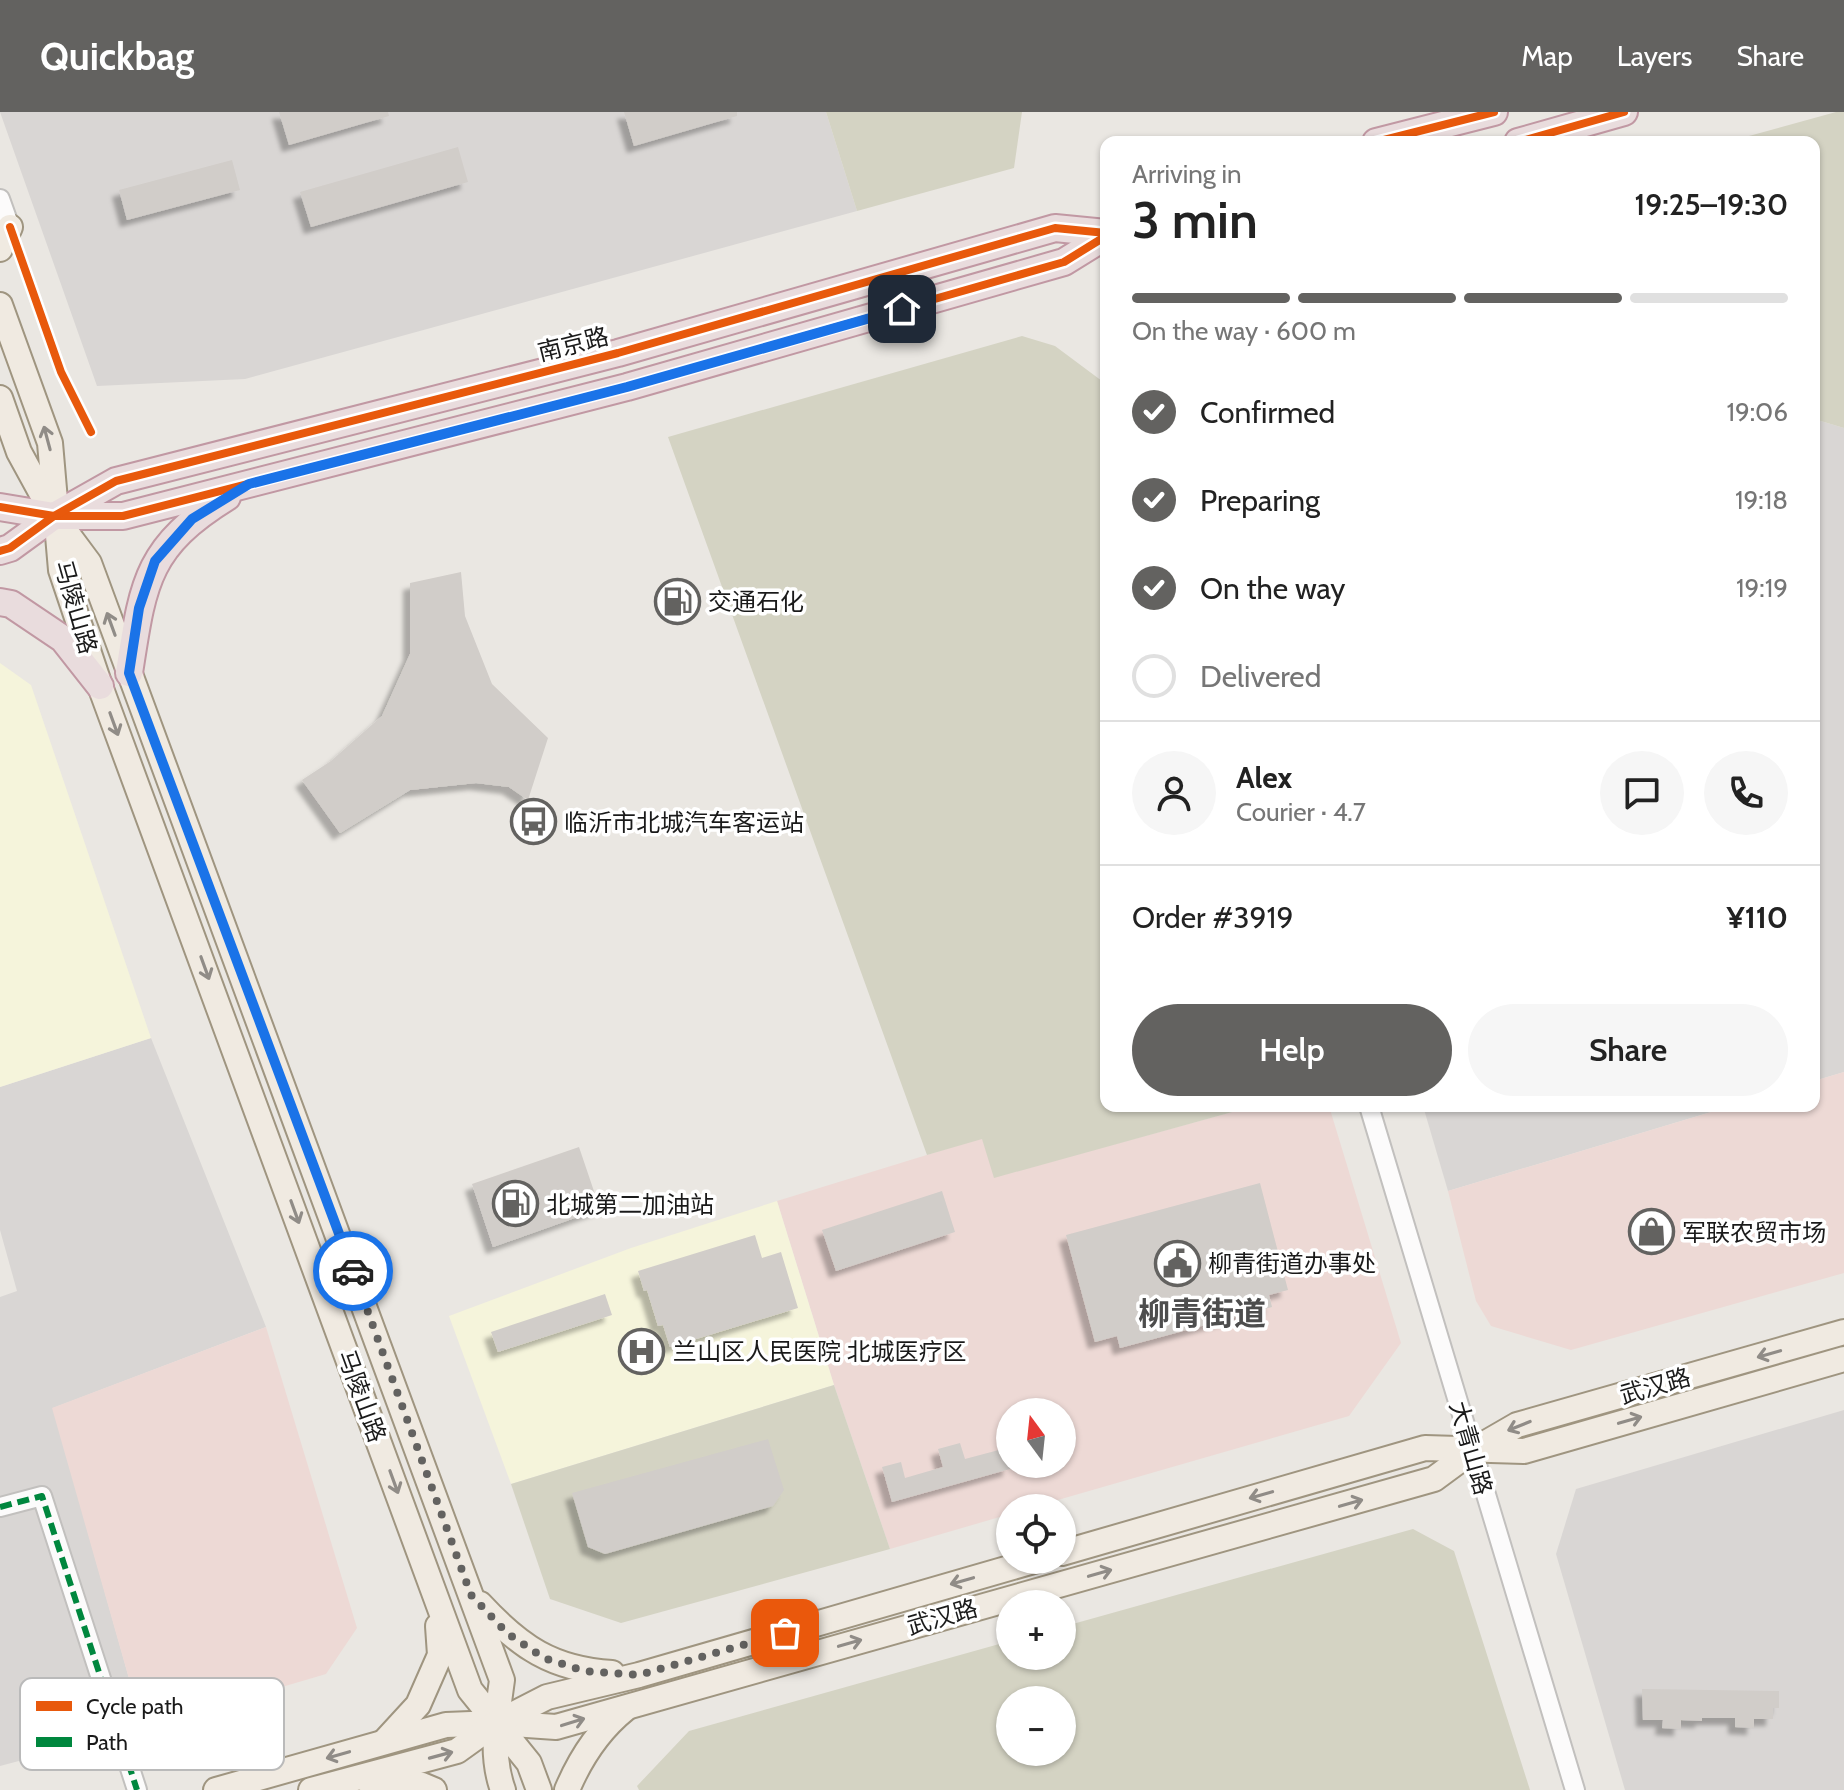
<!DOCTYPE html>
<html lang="en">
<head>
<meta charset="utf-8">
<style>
	:root { --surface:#fff; --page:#f6f6f6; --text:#222; --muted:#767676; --line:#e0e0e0; --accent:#636260 }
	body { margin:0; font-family:Cabin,"Noto Sans SC",sans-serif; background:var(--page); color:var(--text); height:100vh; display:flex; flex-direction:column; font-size:30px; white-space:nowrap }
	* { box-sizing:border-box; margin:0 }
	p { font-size:26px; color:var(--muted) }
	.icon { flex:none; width:44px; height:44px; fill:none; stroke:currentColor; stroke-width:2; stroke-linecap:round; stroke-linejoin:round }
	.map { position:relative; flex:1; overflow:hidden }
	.details { position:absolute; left:1100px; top:24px; width:720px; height:976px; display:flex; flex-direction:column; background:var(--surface); border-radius:16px; box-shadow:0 2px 6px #0004 }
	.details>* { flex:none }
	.needle { width:52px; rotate:345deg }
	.buttons { position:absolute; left:996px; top:1286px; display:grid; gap:16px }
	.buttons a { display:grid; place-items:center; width:80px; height:80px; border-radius:50%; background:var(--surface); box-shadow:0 2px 6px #0004; font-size:40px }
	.pin { position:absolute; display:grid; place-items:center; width:68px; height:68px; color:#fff; margin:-34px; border-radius:16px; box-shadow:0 4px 12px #0006 }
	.courier { position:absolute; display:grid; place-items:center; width:80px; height:80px; margin:-40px; border:6px solid #1a73e8; border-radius:50%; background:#fff; color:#222; box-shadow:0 2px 10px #0007 }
	.summary em { font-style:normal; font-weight:600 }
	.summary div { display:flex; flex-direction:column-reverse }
	.summary { display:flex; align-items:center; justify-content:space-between; height:136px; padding:0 32px }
	h1 { font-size:52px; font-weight:600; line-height:60px }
	.bar { display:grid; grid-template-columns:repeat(4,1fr); gap:12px 8px; align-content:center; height:96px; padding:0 32px }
	.bar i { height:10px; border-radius:6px; background:var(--line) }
	.bar .on { background:var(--accent) }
	.bar p { grid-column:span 4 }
	.line { display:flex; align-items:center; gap:20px; padding:0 32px; border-top:2px solid var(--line) }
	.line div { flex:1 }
	.round { display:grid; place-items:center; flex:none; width:84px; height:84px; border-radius:42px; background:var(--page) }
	ol { padding:0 32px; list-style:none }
	li { display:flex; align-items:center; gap:24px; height:88px }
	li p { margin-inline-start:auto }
	li .icon { padding:8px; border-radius:50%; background:var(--accent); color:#fff; stroke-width:4 }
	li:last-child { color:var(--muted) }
	li i { width:44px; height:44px; border:4px solid var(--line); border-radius:50% }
	.primary-button { display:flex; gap:16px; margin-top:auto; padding:16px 32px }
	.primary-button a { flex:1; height:92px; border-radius:48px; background:var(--accent); color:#fff; font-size:32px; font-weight:600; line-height:92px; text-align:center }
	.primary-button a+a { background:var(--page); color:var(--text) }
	header { display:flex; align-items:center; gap:48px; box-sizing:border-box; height:112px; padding:0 40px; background:var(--accent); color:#fff }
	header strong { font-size:38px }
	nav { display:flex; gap:44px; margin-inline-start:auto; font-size:28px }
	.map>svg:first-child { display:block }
	.residential { fill:#d9d6d4 }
	.commercial { fill:#edd9d5; fill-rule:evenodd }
	.education { fill:#f5f4db }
	.construction { fill:#d4d3c3; fill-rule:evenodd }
	.building { fill:#d1cdc9; filter:url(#shadow) }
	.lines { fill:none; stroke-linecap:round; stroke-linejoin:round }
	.minor-casing { stroke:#c2c0be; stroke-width:22 }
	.major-casing { stroke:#9f9580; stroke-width:28 }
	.highway-casing { stroke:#c198a3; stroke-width:30 }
	.minor { stroke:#fcfbfb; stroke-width:18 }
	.major { stroke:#f0eae1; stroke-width:24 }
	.highway { stroke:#e9dcdd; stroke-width:26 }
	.quiet { stroke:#00873e; stroke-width:6; stroke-dasharray:12 6; stroke-linecap:butt }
	.cycleway-casing { stroke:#fff; stroke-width:13 }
	.cycleway { stroke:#e8590c; stroke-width:8 }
	.oneway { stroke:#908c87 }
	.done { stroke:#636260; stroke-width:8; stroke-dasharray:0 14.4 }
	.route { stroke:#1a73e8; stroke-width:10 }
	.labels { text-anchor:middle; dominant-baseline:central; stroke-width:7; stroke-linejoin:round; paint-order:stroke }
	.street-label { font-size:24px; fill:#1a1a1a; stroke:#fff }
	.poi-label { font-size:24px; fill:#1a1a1a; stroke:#fff; text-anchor:start }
	.district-label { font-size:32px; font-weight:bold; fill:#4d4d4d; stroke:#fff }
	.key { fill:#fff; stroke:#bababa; stroke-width:2 }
	.key-label { font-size:22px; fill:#1a1a1a }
</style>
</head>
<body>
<header>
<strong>Quickbag</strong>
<nav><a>Map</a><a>Layers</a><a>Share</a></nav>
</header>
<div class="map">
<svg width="1844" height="1678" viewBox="0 0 1844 1678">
	<defs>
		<filter id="shadow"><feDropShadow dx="-7" dy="7" stdDeviation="2" flood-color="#0004"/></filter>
	</defs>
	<rect width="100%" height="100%" fill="#eae7e2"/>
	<!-- residential -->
	<g class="residential">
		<path d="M0,0H826L857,99L245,267L97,274Z"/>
		<path d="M1814,307L1844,316V960L1814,969Z"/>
		<path d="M151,926L266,1215L53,1296L143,1616L0,1654V1185L17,1179L0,1118V975Z"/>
		<path d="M1423,994H1731L1448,1079Z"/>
		<path d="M1844,1298V1678H1625L1556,1442L1576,1377Z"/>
	</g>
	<!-- commercial -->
	<g class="commercial">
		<path d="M1844,960V1161L1571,1238L1491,1214L1476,1189L1448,1079L1731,994H1814V969Z"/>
		<path d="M1254,994H1329L1401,1231L1349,1304L1030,1396H1010V1402L890,1437L834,1273L777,1089L982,1026L995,1065ZM1010,1300H1062V1352H1010Z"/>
		<path d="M266,1215L357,1516L326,1562L143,1616L52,1296Z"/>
	</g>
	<!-- education -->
	<g class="education">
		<path d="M0,551L31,573L151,926L0,975Z"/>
		<path d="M777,1089L834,1273L511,1372L449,1204L631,1136Z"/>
	</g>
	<!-- construction -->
	<g class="construction">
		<path d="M826,0H1022L1014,56L857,99Z"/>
		<path d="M1836,0H1844V316L1814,307V30H1727Z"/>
		<path d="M1022,224L1055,234L1106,272V994H1254L994,1066L982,1027L927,1043L668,325Z"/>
		<path d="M834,1273L890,1437L621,1511L550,1487L511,1372Z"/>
		<path d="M1413,1417L1454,1439L1530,1678H639L637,1674L689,1619L1010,1529V1544H1062V1515ZM1062,1588V1640H1010V1588Z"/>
	</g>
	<!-- building -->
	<g class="building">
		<path d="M279,0H388L389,4L289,33Z"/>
		<path d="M624,0H737V4L634,34Z"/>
		<path d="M458,35L468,70L311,115L300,80Z"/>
		<path d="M232,48L240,78L127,108L119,78Z"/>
		<path d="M461,460L465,504L492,572L548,626L528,688L509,675L476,671L410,678L340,721L302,668L331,649L382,604L410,542V471Z"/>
		<path d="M579,1035L600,1097L493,1135L472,1072Z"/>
		<path d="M1260,1071L1288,1178L1269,1183L1272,1195L1120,1236L1117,1224L1095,1230L1066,1123Z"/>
		<path d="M942,1079L955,1120L836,1159L822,1118Z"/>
		<path d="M755,1123L762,1146L781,1140L798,1196L670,1235L663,1213L658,1214L647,1178L644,1179L638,1159Z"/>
		<path d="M605,1182L612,1203L498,1240L491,1220Z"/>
		<path d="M768,1327L784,1378L773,1394L605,1442L588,1435L572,1381Z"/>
		<path d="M960,1331L965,1347L1010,1335V1357L892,1390L882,1355L901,1350L905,1366L943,1355L938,1337Z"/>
		<path d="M1642,1577L1779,1579V1596H1773V1607H1754V1616L1735,1615V1606H1702V1609L1681,1608V1617L1662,1616L1663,1608H1643Z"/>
	</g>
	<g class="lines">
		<defs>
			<g id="minor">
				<path d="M0,87L10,115"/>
				<path d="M1369,994L1575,1678"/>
				<path d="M0,1395L42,1384L137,1678"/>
			</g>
			<g id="major">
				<path d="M0,137L10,115"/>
				<path d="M0,193L50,331L61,458L100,574L470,1578L529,1651L539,1678"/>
				<path d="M0,286L19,340L54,404L89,451L502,1568C497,1605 490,1643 503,1678"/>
				<path d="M1062,1441L1425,1336L1524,1339L1844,1247"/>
				<path d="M480,1492C520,1535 552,1557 612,1561"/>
				<path d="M384,1630L418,1593L440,1543L438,1514"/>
				<path d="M367,1668L422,1673L434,1678"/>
				<path d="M216,1678L446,1613L496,1611L556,1615L1434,1367L1472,1339L1517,1313L1844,1220"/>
				<path d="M311,1678L457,1639L496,1611L547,1585L639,1563L1037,1448"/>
				<path d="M567,1678C580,1647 599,1618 625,1597"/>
			</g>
			<g id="highway">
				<path d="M1376,30L1494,0"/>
				<path d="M1518,30L1624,0"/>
				<path d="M0,395L54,404H123L627,275L1064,150L1106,124"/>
				<path d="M0,439L10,436L54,404L116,369L618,241L1055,116L1106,121"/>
				<path d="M0,490L11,492L63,527L100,574"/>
				<path d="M129,561C143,471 146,435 227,385"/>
			</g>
		</defs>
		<!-- minor casing -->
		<use href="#minor" class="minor-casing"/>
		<!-- major casing -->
		<use href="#major" class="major-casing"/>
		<!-- highway casing -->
		<use href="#highway" class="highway-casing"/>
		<!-- minor -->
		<use href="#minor" class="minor"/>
		<!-- major -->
		<use href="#major" class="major"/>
		<!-- highway -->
		<use href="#highway" class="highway"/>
		<!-- quiet -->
		<path class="quiet" d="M0,1395L42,1384L137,1678"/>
		<defs>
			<g id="cycleway">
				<path d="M1376,30L1494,0"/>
				<path d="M1518,30L1624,0"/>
				<path d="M10,115L61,260L91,320"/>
				<path d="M0,395L54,404H123L627,275L1064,150L1106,124"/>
				<path d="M0,439L10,436L54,404L116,369L618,241L1055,116L1106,121"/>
			</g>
		</defs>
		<!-- cycleway casing -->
		<use href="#cycleway" class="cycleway-casing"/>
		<!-- cycleway -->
		<use href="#cycleway" class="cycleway"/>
	</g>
	<!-- one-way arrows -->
	<defs><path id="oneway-shaft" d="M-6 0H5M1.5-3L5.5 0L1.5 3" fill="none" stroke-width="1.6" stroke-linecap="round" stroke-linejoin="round" transform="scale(2)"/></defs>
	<g class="oneway">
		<use href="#oneway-shaft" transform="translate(47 326) rotate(-105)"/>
		<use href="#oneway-shaft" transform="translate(111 512) rotate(-110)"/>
		<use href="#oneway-shaft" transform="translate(114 612) rotate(70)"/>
		<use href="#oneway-shaft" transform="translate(205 856) rotate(70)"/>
		<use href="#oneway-shaft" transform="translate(295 1100) rotate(70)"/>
		<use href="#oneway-shaft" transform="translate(1769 1242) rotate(164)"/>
		<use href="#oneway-shaft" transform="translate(1630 1308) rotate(-16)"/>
		<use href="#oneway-shaft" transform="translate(1519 1314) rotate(158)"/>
		<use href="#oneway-shaft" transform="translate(394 1370) rotate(70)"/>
		<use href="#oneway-shaft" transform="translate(1261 1383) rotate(164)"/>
		<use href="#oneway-shaft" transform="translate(1351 1391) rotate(-16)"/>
		<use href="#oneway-shaft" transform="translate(1100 1461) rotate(-16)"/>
		<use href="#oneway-shaft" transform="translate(962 1469) rotate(164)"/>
		<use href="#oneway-shaft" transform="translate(850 1531) rotate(-16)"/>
		<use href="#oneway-shaft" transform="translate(573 1610) rotate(-17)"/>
		<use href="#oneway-shaft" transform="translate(338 1643) rotate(164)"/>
		<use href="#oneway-shaft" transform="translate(441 1643) rotate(-15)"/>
	</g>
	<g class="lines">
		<!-- done -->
		<path class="done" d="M353,1159L471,1483L507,1521L544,1546L584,1559L639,1563L785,1521"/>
		<!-- route -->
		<path class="route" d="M353,1159L129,561L139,496L155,449L192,407L249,372L627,275L902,197"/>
	</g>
	<!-- icons -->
	<defs>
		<symbol id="fuel-ring" viewBox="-11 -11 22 22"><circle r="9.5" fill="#fff" stroke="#636260" stroke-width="1.5"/><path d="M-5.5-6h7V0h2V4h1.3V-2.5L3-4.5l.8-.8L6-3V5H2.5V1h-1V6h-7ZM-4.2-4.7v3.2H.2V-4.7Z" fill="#636260"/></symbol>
		<symbol id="bus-ring" viewBox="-11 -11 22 22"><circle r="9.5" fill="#fff" stroke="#636260" stroke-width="1.5"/><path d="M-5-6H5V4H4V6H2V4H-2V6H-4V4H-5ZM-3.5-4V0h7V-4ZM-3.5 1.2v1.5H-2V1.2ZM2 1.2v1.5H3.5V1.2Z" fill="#636260"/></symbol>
		<symbol id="shop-ring" viewBox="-11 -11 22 22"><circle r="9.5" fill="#fff" stroke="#636260" stroke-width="1.5"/><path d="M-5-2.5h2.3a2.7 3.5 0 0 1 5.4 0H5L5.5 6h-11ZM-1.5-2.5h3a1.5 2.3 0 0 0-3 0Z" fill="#636260"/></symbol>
		<symbol id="civic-ring" viewBox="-11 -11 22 22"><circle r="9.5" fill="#fff" stroke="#636260" stroke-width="1.5"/><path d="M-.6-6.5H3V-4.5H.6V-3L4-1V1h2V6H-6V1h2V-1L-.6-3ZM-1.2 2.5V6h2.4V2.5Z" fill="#636260"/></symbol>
		<symbol id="hospital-ring" viewBox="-11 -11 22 22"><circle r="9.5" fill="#fff" stroke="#636260" stroke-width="1.5"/><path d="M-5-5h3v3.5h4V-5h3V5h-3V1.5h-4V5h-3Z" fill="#636260"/></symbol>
	</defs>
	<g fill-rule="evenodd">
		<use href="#fuel-ring" x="652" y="464" width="51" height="51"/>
		<use href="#bus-ring" x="508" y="684" width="51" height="51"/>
		<use href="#fuel-ring" x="490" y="1066" width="51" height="51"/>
		<use href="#shop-ring" x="1626" y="1094" width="51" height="51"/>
		<use href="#civic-ring" x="1152" y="1126" width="51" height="51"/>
		<use href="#hospital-ring" x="616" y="1214" width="51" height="51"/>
	</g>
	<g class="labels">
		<!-- street labels -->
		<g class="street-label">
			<text transform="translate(573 232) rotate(-14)">南京路</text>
			<text transform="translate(76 495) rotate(74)">马陵山路</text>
			<text transform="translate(1655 1274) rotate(-16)">武汉路</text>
			<text transform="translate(362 1284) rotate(70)">马陵山路</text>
			<text transform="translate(1471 1336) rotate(74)">大青山路</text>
			<text transform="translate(942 1505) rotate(-16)">武汉路</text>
		</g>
		<!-- poi labels -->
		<g class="poi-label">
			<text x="708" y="489">交通石化</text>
			<text x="564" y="710">临沂市北城汽车客运站</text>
			<text x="546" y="1092">北城第二加油站</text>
			<text x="1682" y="1120">军联农贸市场</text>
			<text x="1208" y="1151">柳青街道办事处</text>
			<text x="673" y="1239">兰山区人民医院 北城医疗区</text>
		</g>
		<!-- district labels -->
		<g class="district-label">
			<text x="1202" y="1201">柳青街道</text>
		</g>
	</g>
	<!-- legend -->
	<rect x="20" y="1566" width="264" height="92" rx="12" class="key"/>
	<rect x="36" y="1589" width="36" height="10" fill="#e8590c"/>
	<rect x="36" y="1625" width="36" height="10" fill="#00873e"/>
	<g class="key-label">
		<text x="86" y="1602">Cycle path</text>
		<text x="86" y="1638">Path</text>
	</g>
</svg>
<div class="buttons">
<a><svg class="needle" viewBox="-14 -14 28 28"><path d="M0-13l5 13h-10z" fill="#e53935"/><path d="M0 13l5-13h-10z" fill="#767676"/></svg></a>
<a><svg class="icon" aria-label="locate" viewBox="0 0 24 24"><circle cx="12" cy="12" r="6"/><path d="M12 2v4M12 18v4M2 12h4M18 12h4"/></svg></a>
<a>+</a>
<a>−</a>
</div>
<div class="pin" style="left:785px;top:1521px;background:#ea580c"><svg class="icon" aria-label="bag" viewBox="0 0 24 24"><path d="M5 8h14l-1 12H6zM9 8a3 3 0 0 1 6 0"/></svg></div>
<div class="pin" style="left:902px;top:197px;background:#1f2937"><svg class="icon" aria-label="home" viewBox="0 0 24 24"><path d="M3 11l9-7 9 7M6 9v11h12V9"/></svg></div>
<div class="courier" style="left:353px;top:1159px"><svg class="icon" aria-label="car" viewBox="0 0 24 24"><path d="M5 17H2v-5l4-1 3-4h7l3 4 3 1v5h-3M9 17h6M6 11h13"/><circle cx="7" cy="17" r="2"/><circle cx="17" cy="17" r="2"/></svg></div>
<section class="details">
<div class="summary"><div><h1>3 min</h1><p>Arriving in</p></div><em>19:25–19:30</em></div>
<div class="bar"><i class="on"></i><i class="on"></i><i class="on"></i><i></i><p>On the way · 600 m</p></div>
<ol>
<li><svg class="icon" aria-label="check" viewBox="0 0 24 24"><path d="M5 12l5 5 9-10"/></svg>Confirmed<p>19:06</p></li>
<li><svg class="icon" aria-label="check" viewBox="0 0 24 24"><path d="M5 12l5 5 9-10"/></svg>Preparing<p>19:18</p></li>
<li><svg class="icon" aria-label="check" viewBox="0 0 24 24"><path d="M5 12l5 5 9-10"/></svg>On the way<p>19:19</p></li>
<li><i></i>Delivered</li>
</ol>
<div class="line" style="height:144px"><a class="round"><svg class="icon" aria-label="person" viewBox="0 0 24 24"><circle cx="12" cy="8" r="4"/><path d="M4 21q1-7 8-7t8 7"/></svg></a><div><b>Alex</b><p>Courier · 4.7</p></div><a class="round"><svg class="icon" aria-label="chat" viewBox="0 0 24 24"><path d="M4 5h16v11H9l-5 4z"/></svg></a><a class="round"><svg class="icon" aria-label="phone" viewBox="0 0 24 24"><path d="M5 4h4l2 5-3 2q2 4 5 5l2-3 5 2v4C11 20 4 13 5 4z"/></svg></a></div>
<div class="line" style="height:104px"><div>Order #3919</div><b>¥110</b></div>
<div class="primary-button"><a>Help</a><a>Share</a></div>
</section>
</div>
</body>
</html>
